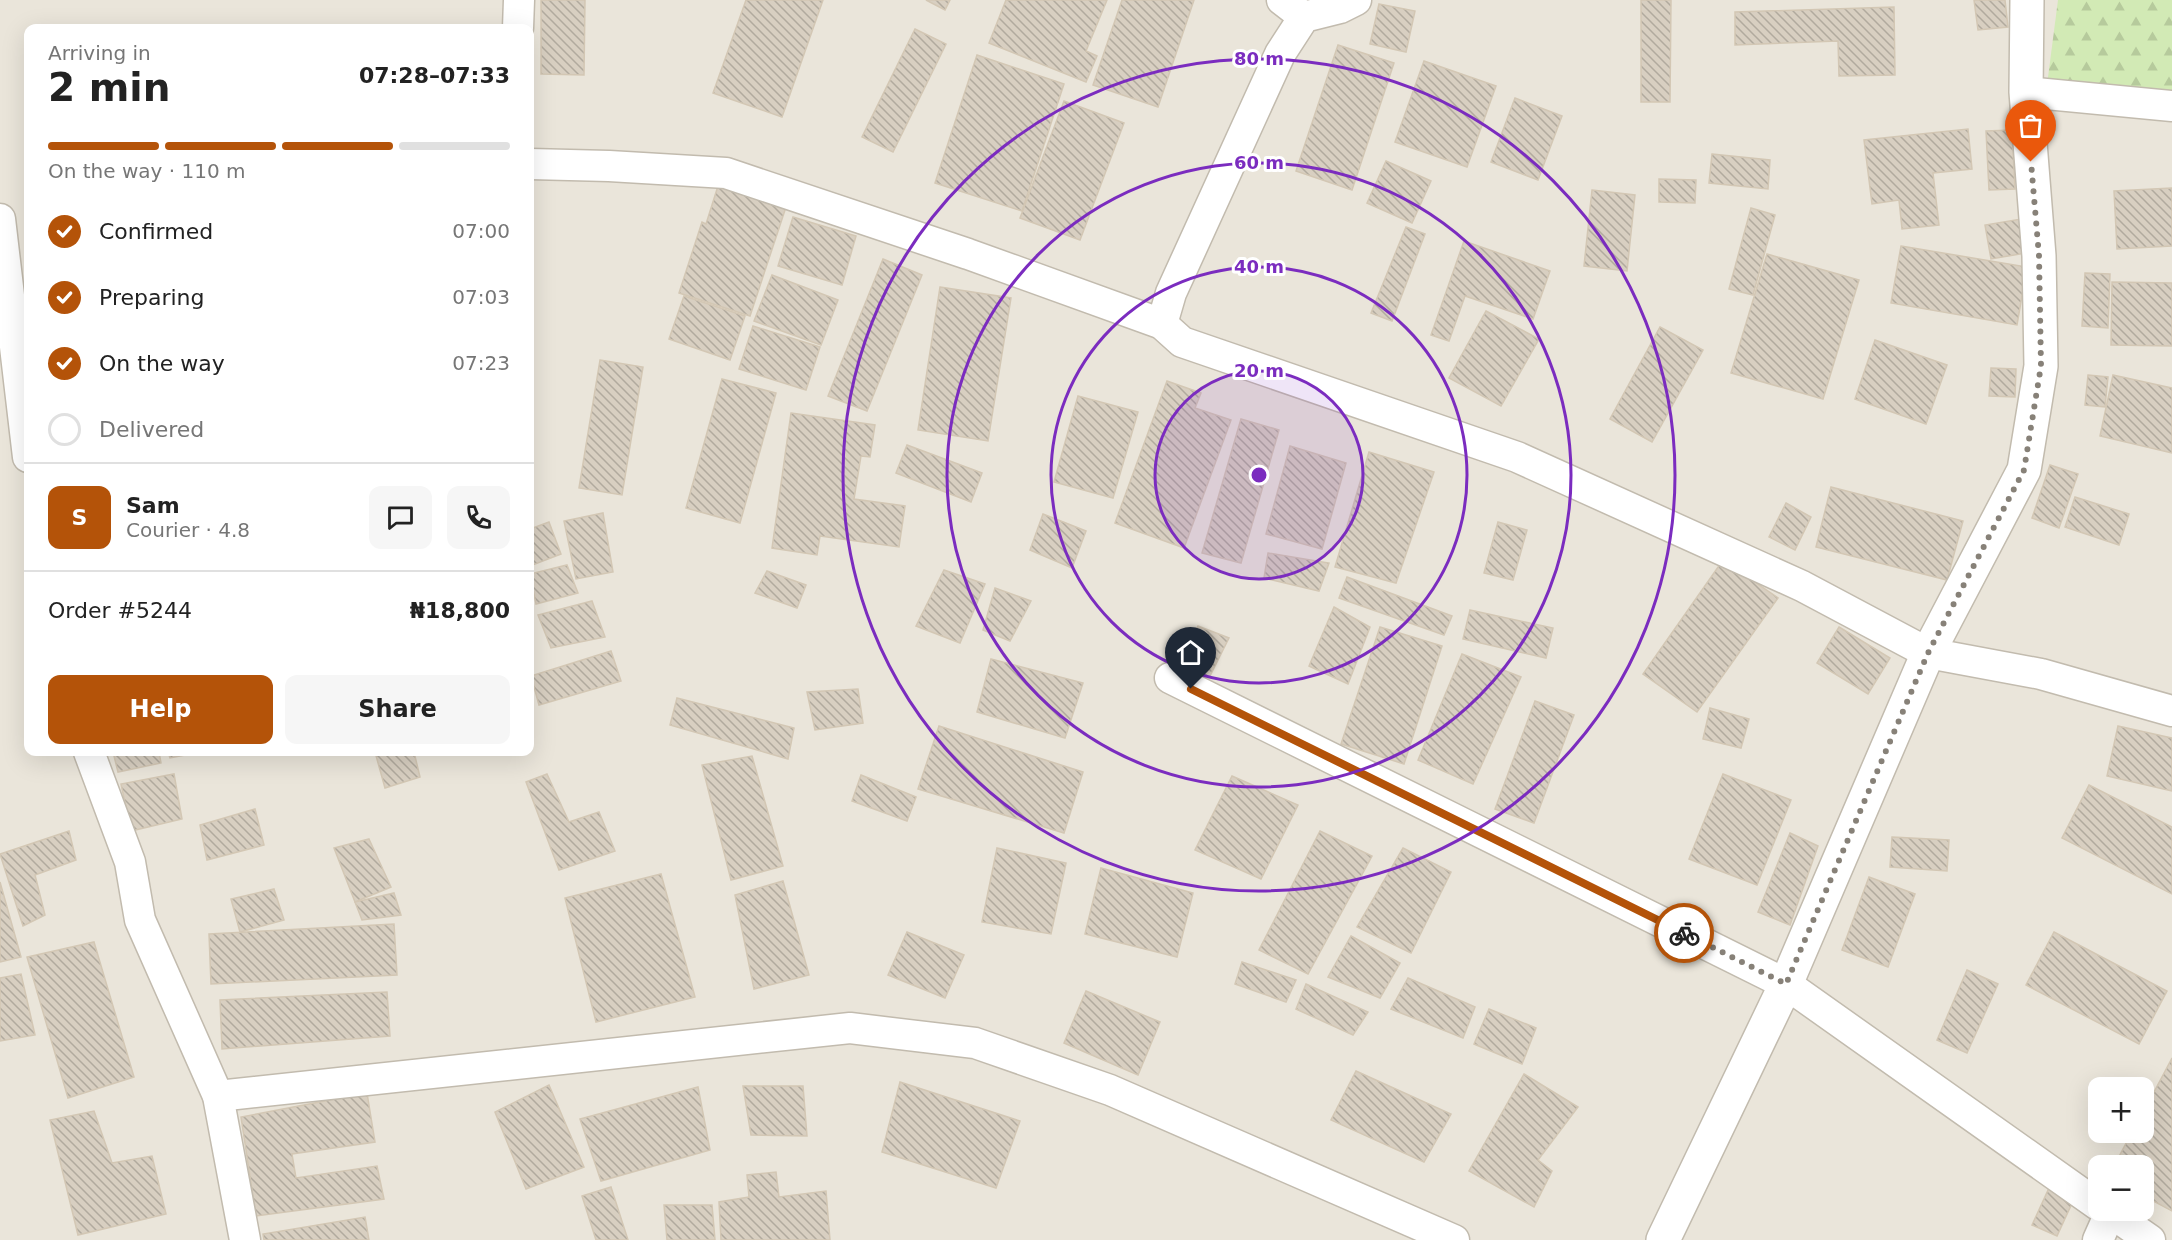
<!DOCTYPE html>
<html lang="en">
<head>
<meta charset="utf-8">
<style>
	:root { --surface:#fff; --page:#f6f6f6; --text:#222; --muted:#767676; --line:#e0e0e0; --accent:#b45309 }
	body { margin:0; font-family:"DejaVu Sans",sans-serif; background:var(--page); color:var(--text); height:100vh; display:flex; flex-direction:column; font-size:22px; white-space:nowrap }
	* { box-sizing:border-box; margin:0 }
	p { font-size:20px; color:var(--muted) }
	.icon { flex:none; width:33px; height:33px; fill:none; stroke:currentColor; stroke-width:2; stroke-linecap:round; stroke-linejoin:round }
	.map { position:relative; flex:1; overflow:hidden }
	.details { position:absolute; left:24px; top:24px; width:510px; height:732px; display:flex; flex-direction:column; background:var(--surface); border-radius:12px; box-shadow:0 6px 24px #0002 }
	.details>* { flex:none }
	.fabs { position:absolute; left:2088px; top:1077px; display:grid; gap:12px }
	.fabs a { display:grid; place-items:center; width:66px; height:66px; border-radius:12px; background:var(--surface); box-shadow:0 6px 24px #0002; font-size:30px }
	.pin { position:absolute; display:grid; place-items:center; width:51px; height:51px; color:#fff; margin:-62px -26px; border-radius:50% 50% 50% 0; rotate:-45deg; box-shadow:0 0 6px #0007 }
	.pin .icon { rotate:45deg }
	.courier { position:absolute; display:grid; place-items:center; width:60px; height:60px; margin:-30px; border:4px solid #b45309; border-radius:50%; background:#fff; color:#222; box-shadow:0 2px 8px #0007 }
	.overview em { font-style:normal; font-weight:800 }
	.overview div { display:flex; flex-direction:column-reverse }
	.overview { display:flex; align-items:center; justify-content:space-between; height:102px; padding:0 24px }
	h1 { font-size:39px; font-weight:800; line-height:45px }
	.bar { display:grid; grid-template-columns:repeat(4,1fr); gap:9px 6px; align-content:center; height:72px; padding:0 24px }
	.bar i { height:8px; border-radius:4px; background:var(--line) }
	.bar .active { background:var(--accent) }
	.bar p { grid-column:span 4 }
	.line { display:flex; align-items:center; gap:15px; padding:0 24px; border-top:2px solid var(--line) }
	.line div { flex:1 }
	.round { display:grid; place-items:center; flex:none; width:63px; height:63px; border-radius:12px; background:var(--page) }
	ol { padding:0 24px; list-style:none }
	li { display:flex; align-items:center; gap:18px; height:66px }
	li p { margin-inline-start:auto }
	li .icon { padding:6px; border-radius:50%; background:var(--accent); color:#fff; stroke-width:4 }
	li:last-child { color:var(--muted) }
	li i { width:33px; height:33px; border:3px solid var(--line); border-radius:50% }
	.button { display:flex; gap:12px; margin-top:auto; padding:12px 24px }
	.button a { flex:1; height:69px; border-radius:12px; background:var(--accent); color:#fff; font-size:24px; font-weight:800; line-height:69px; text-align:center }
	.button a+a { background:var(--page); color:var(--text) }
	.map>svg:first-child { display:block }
	.residential { fill:#eae5da; fill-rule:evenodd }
	.forest { fill:url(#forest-firs) }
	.building { fill:url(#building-back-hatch); stroke:#d3c7b4; stroke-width:1.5 }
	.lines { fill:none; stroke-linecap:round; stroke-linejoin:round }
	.minor-casing { stroke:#c2bbae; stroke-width:33 }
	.tertiary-casing { stroke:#c2bbae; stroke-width:36 }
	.minor { stroke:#fff; stroke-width:30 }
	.tertiary { stroke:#fff; stroke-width:33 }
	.done { stroke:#878178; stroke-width:6; stroke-dasharray:0 10.8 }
	.route { stroke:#b45309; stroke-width:8 }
	.ring { fill:none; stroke:#7b2cbf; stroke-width:3 }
	.centre { fill:#7b2cbf; stroke:#fff; stroke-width:3 }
	.ring-label { font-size:18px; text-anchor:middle; font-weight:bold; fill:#7b2cbf; stroke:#fff; stroke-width:6; stroke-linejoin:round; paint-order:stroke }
</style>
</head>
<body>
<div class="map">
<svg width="2172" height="1240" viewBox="0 0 2172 1240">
	<defs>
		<pattern id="forest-firs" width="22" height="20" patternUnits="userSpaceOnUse" patternTransform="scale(1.5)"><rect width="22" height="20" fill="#d2eab5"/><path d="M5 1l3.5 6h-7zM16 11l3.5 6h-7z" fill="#b6ca9c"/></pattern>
		<pattern id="building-back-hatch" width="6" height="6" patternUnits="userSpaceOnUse" patternTransform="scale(1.5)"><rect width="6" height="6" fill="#d8cfc1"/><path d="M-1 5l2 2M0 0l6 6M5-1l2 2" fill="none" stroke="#b1aa9e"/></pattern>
	</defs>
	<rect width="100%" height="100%" fill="#f6f3ec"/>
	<!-- residential -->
	<path class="residential" d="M0,0H2172V1240H0ZM28,28H530V752H28ZM2098,1088H2144V1132H2098ZM2098,1166H2144V1210H2098Z"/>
	<!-- forest -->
	<path class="forest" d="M2058,0H2172V93L2047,85Z"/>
	<!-- building -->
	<g class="building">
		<path d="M541,0H585L584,75L541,74Z"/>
		<path d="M746,0H823L782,117L713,93Z"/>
		<path d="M926,0H950L945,10Z"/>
		<path d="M1006,0H1107L1086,51L1097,56L1086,82L989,43Z"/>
		<path d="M1122,0H1194L1158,107L1093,85Z"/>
		<path d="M1641,0H1671L1670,102H1641Z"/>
		<path d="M1974,0H2005L2008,27L1978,30Z"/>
		<path d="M1379,4L1415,11L1406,52L1370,44Z"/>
		<path d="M1894,7L1895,75L1839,76L1838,41L1735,45V12Z"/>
		<path d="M915,29L946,44L893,152L862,137Z"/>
		<path d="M1338,45L1394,63L1352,190L1296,171Z"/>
		<path d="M977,55L1064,84L1022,211L935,183Z"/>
		<path d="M1424,61L1496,86L1467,167L1395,142Z"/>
		<path d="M1515,98L1562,116L1538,180L1491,162Z"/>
		<path d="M1064,101L1124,123L1080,240L1020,218Z"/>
		<path d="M1968,129L1972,169L1933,173L1939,225L1902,229L1899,200L1872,204L1864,140Z"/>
		<path d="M2012,130L2015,189L1989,190L1986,131Z"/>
		<path d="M1712,154L1770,160L1768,189L1709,183Z"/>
		<path d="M1386,161L1431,181L1412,223L1367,203Z"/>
		<path d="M1659,179L1696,180L1695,203L1659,202Z"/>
		<path d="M718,186L786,207L750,316L679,293L702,222L706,224Z"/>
		<path d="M2172,188V246L2117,249L2114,191Z"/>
		<path d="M1592,190L1635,195L1627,271L1584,266Z"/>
		<path d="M1751,208L1775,215L1753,295L1729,289Z"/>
		<path d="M793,217L856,236L842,285L778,266Z"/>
		<path d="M2021,219L2026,253L1991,259L1985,225Z"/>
		<path d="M1406,227L1425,234L1392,321L1371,313Z"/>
		<path d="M1464,241L1550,271L1533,319L1465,296L1449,341L1431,335Z"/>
		<path d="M1901,246L2027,267L2017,325L1891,303Z"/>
		<path d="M1767,254L1859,280L1823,399L1731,373Z"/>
		<path d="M883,259L922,275L867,411L828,396Z"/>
		<path d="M2085,273L2110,274L2108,328L2082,326Z"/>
		<path d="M772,275L838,300L821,345L754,321Z"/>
		<path d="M2112,282L2172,283V346L2111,345Z"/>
		<path d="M940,287L1011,298L988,441L918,430Z"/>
		<path d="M684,296L745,316L730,360L669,339Z"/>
		<path d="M1486,311L1539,339L1501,406L1449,378Z"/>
		<path d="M753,326L820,347L806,390L739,369Z"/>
		<path d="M1660,327L1703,350L1652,442L1610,419Z"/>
		<path d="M1875,340L1947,365L1926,424L1855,399Z"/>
		<path d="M600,360L643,367L622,495L579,488Z"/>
		<path d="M1991,368L2016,369L2015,397L1989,396Z"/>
		<path d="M2088,375L2108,377L2105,407L2085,405Z"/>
		<path d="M2113,375L2172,388V453L2100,436Z"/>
		<path d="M722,379L776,393L740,523L686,508Z"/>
		<path d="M1167,381L1201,393L1195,408L1231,420L1184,548L1115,523Z"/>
		<path d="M1078,396L1138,412L1113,498L1054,482Z"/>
		<path d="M791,413L875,425L870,457L861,456L854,499L905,506L899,547L820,536L817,555L772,548Z"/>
		<path d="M1241,419L1279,430L1241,563L1202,553Z"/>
		<path d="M907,445L982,473L971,502L896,473Z"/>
		<path d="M1290,446L1346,463L1322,549L1266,534Z"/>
		<path d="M1369,452L1434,472L1396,583L1335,567Z"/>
		<path d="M2050,465L2078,474L2059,528L2032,518Z"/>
		<path d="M1831,487L1963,521L1947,580L1816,547Z"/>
		<path d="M2075,497L2129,514L2119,545L2065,527Z"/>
		<path d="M1786,503L1811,517L1795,550L1769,537Z"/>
		<path d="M603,513L613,572L576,579L564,521Z"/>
		<path d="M1043,514L1086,531L1072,568L1030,550Z"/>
		<path d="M549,522L561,554L530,566V529Z"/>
		<path d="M1498,522L1527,530L1513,580L1484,573Z"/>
		<path d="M1268,553L1329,563L1319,591L1264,578Z"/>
		<path d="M1723,560L1778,598L1697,712L1643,674Z"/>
		<path d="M567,565L578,593L536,604L530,574Z"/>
		<path d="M944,570L985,584L960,643L916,626Z"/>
		<path d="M767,571L806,585L797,608L755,593Z"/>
		<path d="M1347,577L1452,616L1444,635L1339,598Z"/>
		<path d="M995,588L1031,601L1010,641L983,630Z"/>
		<path d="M592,601L605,637L551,648L538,615Z"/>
		<path d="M1334,607L1370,627L1348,684L1309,666Z"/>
		<path d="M1470,610L1553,628L1546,658L1463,639Z"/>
		<path d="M1198,626L1229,638L1209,678L1180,665Z"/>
		<path d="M1380,627L1442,646L1404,764L1341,744Z"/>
		<path d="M1839,627L1890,658L1868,694L1817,663Z"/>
		<path d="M611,651L621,681L539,705L531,676Z"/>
		<path d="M1462,654L1521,677L1473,784L1418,760Z"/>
		<path d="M991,659L1083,683L1065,738L977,712Z"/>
		<path d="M858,689L863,723L815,730L807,692Z"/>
		<path d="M677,698L794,728L788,759L670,725Z"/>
		<path d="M1535,701L1574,715L1534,823L1495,809Z"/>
		<path d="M1710,708L1749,719L1741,748L1703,739Z"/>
		<path d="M939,726L1083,772L1064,833L918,789Z"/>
		<path d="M2118,726L2172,738V791L2107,776Z"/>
		<path d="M113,752H159L161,763L118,772Z"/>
		<path d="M168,752H201L170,758Z"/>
		<path d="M375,752H414L420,777L385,788Z"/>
		<path d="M752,756L783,866L731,880L702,765Z"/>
		<path d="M174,774L182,819L131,831L121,784Z"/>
		<path d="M547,774L569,822L599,812L615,851L559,870L526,782Z"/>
		<path d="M1723,774L1791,800L1757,885L1689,859Z"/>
		<path d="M861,775L916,797L907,821L852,801Z"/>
		<path d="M1232,776L1298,805L1261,879L1195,850Z"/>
		<path d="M2089,785L2172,827V894L2062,838Z"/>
		<path d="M255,809L264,845L207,860L200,825Z"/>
		<path d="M69,831L76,860L35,875L45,915L23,926L0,854Z"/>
		<path d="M1320,831L1372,856L1308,974L1259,950Z"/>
		<path d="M1790,833L1818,846L1790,925L1758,912Z"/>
		<path d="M1892,837L1949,840L1947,871L1890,867Z"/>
		<path d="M369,839L391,887L355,902L334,848Z"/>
		<path d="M997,848L1066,863L1051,934L982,922Z"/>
		<path d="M1403,848L1451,872L1411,953L1357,927Z"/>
		<path d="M1101,868L1193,893L1177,957L1085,934Z"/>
		<path d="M661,874L695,997L596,1022L565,898Z"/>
		<path d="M1869,877L1915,894L1888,967L1842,950Z"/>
		<path d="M783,881L809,975L754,989L735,895Z"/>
		<path d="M0,882L21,957L0,962Z"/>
		<path d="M274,889L284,920L240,932L231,899Z"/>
		<path d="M394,893L401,915L362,920L355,902Z"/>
		<path d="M394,924L397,975L211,984L209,934Z"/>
		<path d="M907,932L964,955L945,998L888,975Z"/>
		<path d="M2054,932L2167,991L2139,1044L2026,985Z"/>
		<path d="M1351,936L1400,963L1380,998L1328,977Z"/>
		<path d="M94,942L134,1077L68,1098L27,957Z"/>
		<path d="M1242,962L1296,980L1286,1002L1235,984Z"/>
		<path d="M1967,970L1998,984L1967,1053L1937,1040Z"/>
		<path d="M21,974L35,1035L0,1041V978Z"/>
		<path d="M1408,978L1475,1007L1463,1038L1391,1009Z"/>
		<path d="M1306,984L1368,1012L1353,1035L1296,1009Z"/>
		<path d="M1086,991L1160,1022L1138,1075L1064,1043Z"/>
		<path d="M387,992L390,1036L222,1049L220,1000Z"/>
		<path d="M1489,1009L1536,1028L1522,1064L1474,1044Z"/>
		<path d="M2172,1058V1211L2144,1196V1166H2114L2132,1132H2144V1111Z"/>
		<path d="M1356,1071L1451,1114L1424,1162L1331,1120Z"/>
		<path d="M1524,1074L1578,1107L1538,1160L1552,1171L1534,1207L1469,1171Z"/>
		<path d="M900,1082L1020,1121L996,1188L882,1152Z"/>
		<path d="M549,1085L584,1167L526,1189L495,1112Z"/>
		<path d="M743,1086H803L807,1136L751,1135Z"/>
		<path d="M698,1087L710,1150L601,1181L580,1119Z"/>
		<path d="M367,1093L375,1142L292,1154L296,1178L377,1166L384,1199L256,1216L241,1117Z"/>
		<path d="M94,1111L112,1163L152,1156L166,1214L78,1235L50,1120Z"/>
		<path d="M776,1172L779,1197L826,1191L830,1240H721L719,1202L749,1197L747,1175Z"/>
		<path d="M611,1187L628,1240H596L582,1196Z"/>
		<path d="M2049,1188L2074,1199L2057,1236L2032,1225Z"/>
		<path d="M664,1205H712L715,1240H667Z"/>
		<path d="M365,1217L369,1240H264L263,1234Z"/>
	</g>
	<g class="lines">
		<defs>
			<g id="minor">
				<path d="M1282,0L1304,17"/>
				<path d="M518,28L519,0"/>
				<path d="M2026,92L2172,106"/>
				<path d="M530,164L609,166L726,173L968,254L1162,324L1182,342L1517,457L1802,586L1928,653L2041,674L2172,711"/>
				<path d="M0,219L28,457"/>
				<path d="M1162,324L1171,293L1280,54L1304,17L1340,8L1356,0"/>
				<path d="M1170,678L1786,984L2098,1205"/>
				<path d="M89,752L130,862L140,920L218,1096L245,1240"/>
				<path d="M218,1096L850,1028L975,1043L1110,1090L1454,1240"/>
				<path d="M2107,1210L2150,1240"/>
				<path d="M2098,1240L2110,1213"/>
			</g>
			<path id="tertiary" d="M1663,1240L1786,984L1928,653L2024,470L2041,366L2039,256L2026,92L2027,0"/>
		</defs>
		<!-- minor casing -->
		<use href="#minor" class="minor-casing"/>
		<!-- tertiary casing -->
		<use href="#tertiary" class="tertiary-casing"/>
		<!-- minor -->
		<use href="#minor" class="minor"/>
		<!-- tertiary -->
		<use href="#tertiary" class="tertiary"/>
	</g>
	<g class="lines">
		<!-- done -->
		<path class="done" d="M1684,933L1786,984L1928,653L2024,470L2041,366L2039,256L2031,162"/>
		<!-- route -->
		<path class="route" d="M1191,689L1684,933"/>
	</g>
	<!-- distance rings -->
	<circle cx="1259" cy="475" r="104" fill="#7b2cbf" fill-opacity=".12"/>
	<g class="ring">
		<circle cx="1259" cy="475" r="104"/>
		<circle cx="1259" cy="475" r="208"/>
		<circle cx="1259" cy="475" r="312"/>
		<circle cx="1259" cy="475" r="416"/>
	</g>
	<circle cx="1259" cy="475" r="9" class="centre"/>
	<g class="ring-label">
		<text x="1259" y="65">80 m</text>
		<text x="1259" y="169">60 m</text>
		<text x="1259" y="273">40 m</text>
		<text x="1259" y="377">20 m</text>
	</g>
</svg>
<div class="fabs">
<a>+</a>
<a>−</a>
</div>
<div class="pin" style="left:2031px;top:162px;background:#ea580c"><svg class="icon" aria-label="bag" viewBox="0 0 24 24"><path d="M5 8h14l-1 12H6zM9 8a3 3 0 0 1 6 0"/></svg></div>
<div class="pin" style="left:1191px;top:689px;background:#1f2937"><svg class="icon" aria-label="home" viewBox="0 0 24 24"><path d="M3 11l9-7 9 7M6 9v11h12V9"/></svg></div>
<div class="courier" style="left:1684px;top:933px"><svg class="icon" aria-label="bike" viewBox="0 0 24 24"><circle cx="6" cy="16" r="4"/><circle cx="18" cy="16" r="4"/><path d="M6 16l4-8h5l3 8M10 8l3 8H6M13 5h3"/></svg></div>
<section class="details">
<div class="overview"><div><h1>2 min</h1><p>Arriving in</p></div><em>07:28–07:33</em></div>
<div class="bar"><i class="active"></i><i class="active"></i><i class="active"></i><i></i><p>On the way · 110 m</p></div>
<ol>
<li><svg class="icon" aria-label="check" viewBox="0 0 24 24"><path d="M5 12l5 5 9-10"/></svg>Confirmed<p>07:00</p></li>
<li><svg class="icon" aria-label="check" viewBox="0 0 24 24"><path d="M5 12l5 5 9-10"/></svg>Preparing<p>07:03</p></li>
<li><svg class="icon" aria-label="check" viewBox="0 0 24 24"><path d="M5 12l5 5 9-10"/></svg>On the way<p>07:23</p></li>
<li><i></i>Delivered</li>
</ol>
<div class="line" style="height:108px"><b class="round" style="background:var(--accent);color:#fff">S</b><div><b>Sam</b><p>Courier · 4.8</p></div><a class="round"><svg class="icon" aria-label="chat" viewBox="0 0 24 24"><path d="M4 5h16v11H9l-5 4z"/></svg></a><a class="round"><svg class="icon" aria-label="phone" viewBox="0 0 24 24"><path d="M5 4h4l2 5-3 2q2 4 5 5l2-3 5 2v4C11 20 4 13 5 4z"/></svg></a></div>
<div class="line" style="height:78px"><div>Order #5244</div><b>₦18,800</b></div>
<div class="button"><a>Help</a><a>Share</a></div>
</section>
</div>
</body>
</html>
